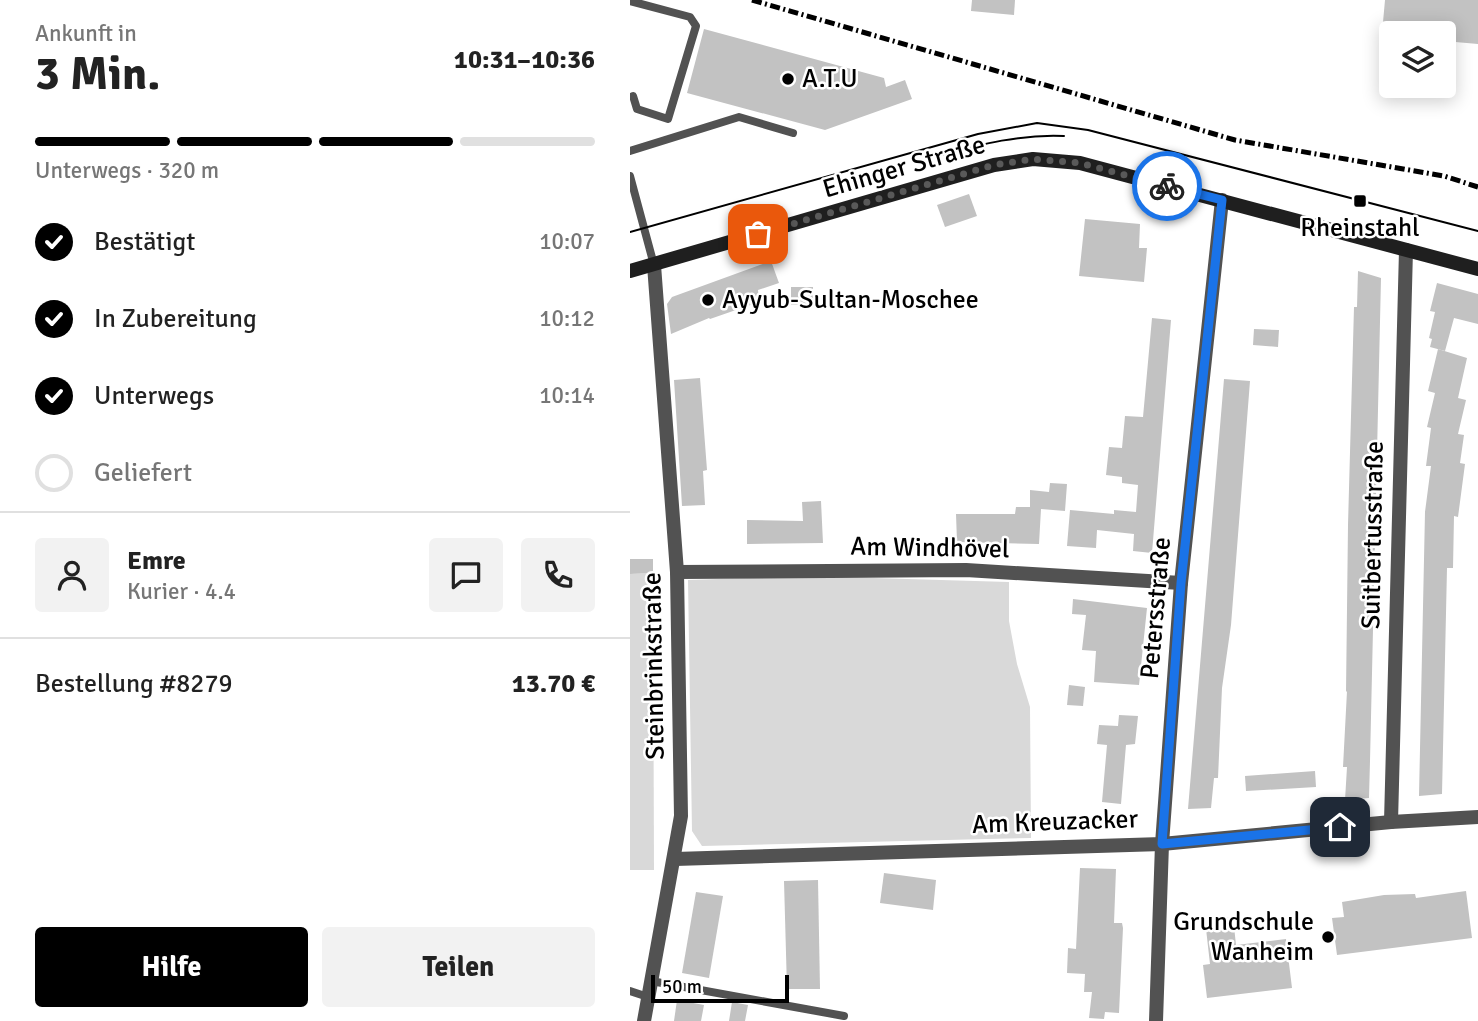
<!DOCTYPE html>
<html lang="de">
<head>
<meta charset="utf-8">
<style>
	:root { --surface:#fff; --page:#f2f2f2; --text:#222; --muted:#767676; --line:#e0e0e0; --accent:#000 }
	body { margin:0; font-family:Signika,sans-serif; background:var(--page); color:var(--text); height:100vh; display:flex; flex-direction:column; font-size:26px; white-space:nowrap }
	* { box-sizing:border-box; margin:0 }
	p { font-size:23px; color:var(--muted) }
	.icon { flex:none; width:38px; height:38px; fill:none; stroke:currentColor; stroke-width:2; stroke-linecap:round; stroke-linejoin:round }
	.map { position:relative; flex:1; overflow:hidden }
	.side { display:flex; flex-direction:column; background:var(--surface); width:630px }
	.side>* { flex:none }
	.buttons { position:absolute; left:749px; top:21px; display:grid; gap:14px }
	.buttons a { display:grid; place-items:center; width:77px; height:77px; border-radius:7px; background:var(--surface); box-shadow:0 4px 18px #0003; font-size:35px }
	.scale { position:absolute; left:21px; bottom:18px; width:138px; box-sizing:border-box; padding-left:7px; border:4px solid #000; border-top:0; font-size:19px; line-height:24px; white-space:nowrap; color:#000; -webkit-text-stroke:5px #fff; paint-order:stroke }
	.pin { position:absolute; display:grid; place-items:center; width:60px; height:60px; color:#fff; margin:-30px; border-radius:14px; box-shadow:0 4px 10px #0006 }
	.courier { position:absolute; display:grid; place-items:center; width:70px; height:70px; margin:-35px; border:5px solid #1a73e8; border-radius:50%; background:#fff; color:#222; box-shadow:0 2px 9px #0007 }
	.overview em { font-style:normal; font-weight:700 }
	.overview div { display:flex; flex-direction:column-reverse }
	.overview { display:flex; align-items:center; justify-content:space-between; height:119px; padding:0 35px }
	h1 { font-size:46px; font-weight:700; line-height:52px }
	.bar { display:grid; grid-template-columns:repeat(4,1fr); gap:10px 7px; align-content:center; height:84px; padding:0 35px }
	.bar i { height:9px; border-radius:5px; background:var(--line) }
	.bar .selected { background:var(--accent) }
	.bar p { grid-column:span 4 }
	.line { display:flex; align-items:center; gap:18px; padding:0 35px; border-top:2px solid var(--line) }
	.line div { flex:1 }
	.round { display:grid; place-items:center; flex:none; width:74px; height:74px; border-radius:7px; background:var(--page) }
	ol { padding:0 35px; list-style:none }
	li { display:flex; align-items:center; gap:21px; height:77px }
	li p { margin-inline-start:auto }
	li .icon { padding:7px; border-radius:50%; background:var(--accent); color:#fff; stroke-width:4 }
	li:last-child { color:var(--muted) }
	li i { width:38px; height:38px; border:4px solid var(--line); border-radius:50% }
	.cta { display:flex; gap:14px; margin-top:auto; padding:14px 35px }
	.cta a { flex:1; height:80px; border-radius:7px; background:var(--accent); color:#fff; font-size:28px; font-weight:700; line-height:80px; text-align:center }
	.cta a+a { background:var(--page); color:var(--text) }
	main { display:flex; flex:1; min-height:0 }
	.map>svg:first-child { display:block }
	.green { fill:#d9d9d9 }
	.building { fill:#c2c2c2 }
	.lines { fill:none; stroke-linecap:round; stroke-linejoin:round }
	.lane { stroke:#525252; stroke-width:8 }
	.street { stroke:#525252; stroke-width:14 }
	.secondary { stroke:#1f1f1f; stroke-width:14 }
	.tram { stroke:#000; stroke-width:2 }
	.rail { stroke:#000; stroke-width:5; stroke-dasharray:10 3.5 2 3.5; stroke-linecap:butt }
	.done { stroke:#595959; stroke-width:7; stroke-dasharray:0 12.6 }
	.route { stroke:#1a73e8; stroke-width:9 }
	.poi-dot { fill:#000; stroke:#fff; stroke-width:2.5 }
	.labels { text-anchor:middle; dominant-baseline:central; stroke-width:5; stroke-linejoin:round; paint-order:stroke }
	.poi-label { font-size:26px; fill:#000; stroke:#fff; text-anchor:start }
	.street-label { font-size:26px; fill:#000; stroke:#fff }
</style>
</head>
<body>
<main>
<section class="side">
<div class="overview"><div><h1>3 Min.</h1><p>Ankunft in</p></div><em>10:31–10:36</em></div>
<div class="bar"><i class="selected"></i><i class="selected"></i><i class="selected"></i><i></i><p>Unterwegs · 320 m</p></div>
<ol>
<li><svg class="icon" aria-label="check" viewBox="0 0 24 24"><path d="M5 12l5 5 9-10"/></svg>Bestätigt<p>10:07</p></li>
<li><svg class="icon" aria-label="check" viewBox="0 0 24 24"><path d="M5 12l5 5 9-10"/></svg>In Zubereitung<p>10:12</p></li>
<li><svg class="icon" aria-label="check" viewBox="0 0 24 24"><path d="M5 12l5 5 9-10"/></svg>Unterwegs<p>10:14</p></li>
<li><i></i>Geliefert</li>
</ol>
<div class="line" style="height:126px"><a class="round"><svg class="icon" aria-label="person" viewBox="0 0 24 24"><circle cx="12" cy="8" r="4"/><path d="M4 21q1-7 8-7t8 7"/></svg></a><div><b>Emre</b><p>Kurier · 4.4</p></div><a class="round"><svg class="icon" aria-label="chat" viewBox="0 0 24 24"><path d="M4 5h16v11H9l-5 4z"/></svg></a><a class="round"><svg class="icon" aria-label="phone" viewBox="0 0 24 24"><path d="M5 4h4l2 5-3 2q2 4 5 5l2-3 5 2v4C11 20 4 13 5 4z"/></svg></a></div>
<div class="line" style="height:91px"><div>Bestellung #8279</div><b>13.70 €</b></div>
<div class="cta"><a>Hilfe</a><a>Teilen</a></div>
</section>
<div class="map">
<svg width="848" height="1021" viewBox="0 0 848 1021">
	<rect width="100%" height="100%" fill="#fff"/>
	<!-- green -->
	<g class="green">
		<path d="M23,573L24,870H0V574Z"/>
		<path d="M175,576L379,582V621L387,664L400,707L401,838L72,846L62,831L58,580Z"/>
	</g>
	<!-- building -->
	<g class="building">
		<path d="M342,0H385L384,15L341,11Z"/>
		<path d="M755,0H848V44L814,41V33H752Z"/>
		<path d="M74,29L254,78L256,87L275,80L282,99L195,130L57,93Z"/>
		<path d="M339,194L347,216L315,227L307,205Z"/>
		<path d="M455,219L510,224L509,248H517L514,282L449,276Z"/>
		<path d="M141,261L149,283L128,290L129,302L80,319L79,318L41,334L37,304L42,297Z"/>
		<path d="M728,271L751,278L740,761L739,798L715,800L717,767H713L717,691L716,692L718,525L724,307H727Z"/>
		<path d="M807,283L848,294V324L824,318L815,351L800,347L802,339L799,338L805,312L800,311Z"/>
		<rect x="161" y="287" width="22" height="18"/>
		<path d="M522,318L541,320L522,553L503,551L504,534L467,530L466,548L437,546L440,510L484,514V510L506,512L508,485L492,483V477L476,475L479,447L492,448L495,416L513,417Z"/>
		<path d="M624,329L649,330L648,347L623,345Z"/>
		<path d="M808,349L837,358L828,398L836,400L828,434L834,435L830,463L835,464L828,517L824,516L823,568H817L812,794L789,796L795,512L801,466H796L801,428L797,427L805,393L798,391Z"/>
		<path d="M70,378L77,470L73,471L75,505L52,506L44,380Z"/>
		<path d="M594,379L620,381L601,625L592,688L588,778H584L581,808L558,809Z"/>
		<path d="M420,483L437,484L435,511L411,509L409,544L327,542L326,514H385L386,507H400V490L419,492Z"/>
		<path d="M191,501L193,543L117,544V520L173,521L172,502Z"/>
		<path d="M0,559H23V573L0,574Z"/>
		<path d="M443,599L517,608L509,685L464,682L466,651L452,650L456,615L442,614Z"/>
		<path d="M439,685L455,687L453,706L437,705Z"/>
		<path d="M489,715L508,716L505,744L496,745L491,804L472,802L477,745L467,744L469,725L488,726Z"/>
		<path d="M685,771L686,787L616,791L615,776Z"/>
		<path d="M450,868L486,869L484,923H492L493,928L489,1013L475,1012L474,1019L459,1018L462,992H454L455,974L437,973L438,948L446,949Z"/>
		<path d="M254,873L306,880L303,910L250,903Z"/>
		<path d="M188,880L190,989H157L154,881Z"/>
		<path d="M836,891L842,938L707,955L702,918L714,917L712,902L754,895L785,894L786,898Z"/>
		<path d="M66,892L93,896L79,978L52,973Z"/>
		<path d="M603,917L606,945L656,939L662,988L577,998L573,965L580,964L575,920Z"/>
		<path d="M47,1000L74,1005L71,1021H44Z"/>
		<path d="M102,1002L118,1005L115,1021H99Z"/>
	</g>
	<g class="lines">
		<!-- lane -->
		<g class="lane">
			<path d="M0,1L60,17L66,26L38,119L7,109L3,96"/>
			<path d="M0,151L109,117L163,133"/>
			<path d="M0,176L24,265"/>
			<path d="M21,981L214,1016"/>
			<path d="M0,991L18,997"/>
		</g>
		<!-- street -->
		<g class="street">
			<path d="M47,572L336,570L551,583"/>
			<path d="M761,822L776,250"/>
			<path d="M45,859L532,844L761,822L848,817"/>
			<path d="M14,1021L51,816L47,572L24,265"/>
			<path d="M526,1021L532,844L551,583L592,200"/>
		</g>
		<!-- secondary -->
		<path class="secondary" d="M0,271L364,165L403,159L450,163L848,269"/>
		<!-- tram -->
		<g class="tram">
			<path d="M311,155C351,144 392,134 434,136"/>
			<path d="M0,232L348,134L407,123L458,130L848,231"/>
		</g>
		<!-- rail -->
		<path class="rail" d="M122,0L605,140L814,176L848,187"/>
	</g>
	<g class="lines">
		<!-- done -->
		<path class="done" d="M128,234L364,165L403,159L450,163L537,186"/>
		<!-- route -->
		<path class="route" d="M537,186L592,200L551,583L532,844L710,827"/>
	</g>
	<!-- markers -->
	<g class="poi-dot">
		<circle cx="158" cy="79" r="7"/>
		<rect x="723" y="194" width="14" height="14" rx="3.5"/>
		<circle cx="78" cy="300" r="7"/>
		<circle cx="698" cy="937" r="7"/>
	</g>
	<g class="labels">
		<!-- poi labels -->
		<g class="poi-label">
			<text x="172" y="79">A.T.U</text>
			<text x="730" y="228" text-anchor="middle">Rheinstahl</text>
			<text x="92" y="300">Ayyub-Sultan-Moschee</text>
			<text x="684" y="922" text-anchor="end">Grundschule<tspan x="684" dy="30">Wanheim</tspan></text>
		</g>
		<!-- street labels -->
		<g class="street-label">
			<text transform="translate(274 167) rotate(-16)">Ehinger Straße</text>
			<text transform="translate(743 535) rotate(-89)">Suitbertusstraße</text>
			<text transform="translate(300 548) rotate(1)">Am Windhövel</text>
			<text transform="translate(526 608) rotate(-85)">Petersstraße</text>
			<text transform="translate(24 666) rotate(-91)">Steinbrinkstraße</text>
			<text transform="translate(425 822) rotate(-2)">Am Kreuzacker</text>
		</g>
	</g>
</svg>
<div class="buttons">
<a><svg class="icon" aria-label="layers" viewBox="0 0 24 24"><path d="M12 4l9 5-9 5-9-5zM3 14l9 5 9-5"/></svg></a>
</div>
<div class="scale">50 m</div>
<div class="pin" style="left:128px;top:234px;background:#ea580c"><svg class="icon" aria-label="bag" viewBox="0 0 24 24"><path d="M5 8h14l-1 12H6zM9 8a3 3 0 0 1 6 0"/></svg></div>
<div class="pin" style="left:710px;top:827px;background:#1f2937"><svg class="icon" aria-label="home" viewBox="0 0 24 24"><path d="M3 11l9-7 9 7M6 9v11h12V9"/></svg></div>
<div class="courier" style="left:537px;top:186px"><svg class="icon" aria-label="bike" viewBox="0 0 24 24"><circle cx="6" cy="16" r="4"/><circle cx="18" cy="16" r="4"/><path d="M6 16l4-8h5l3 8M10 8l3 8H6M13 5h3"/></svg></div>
</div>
</main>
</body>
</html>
